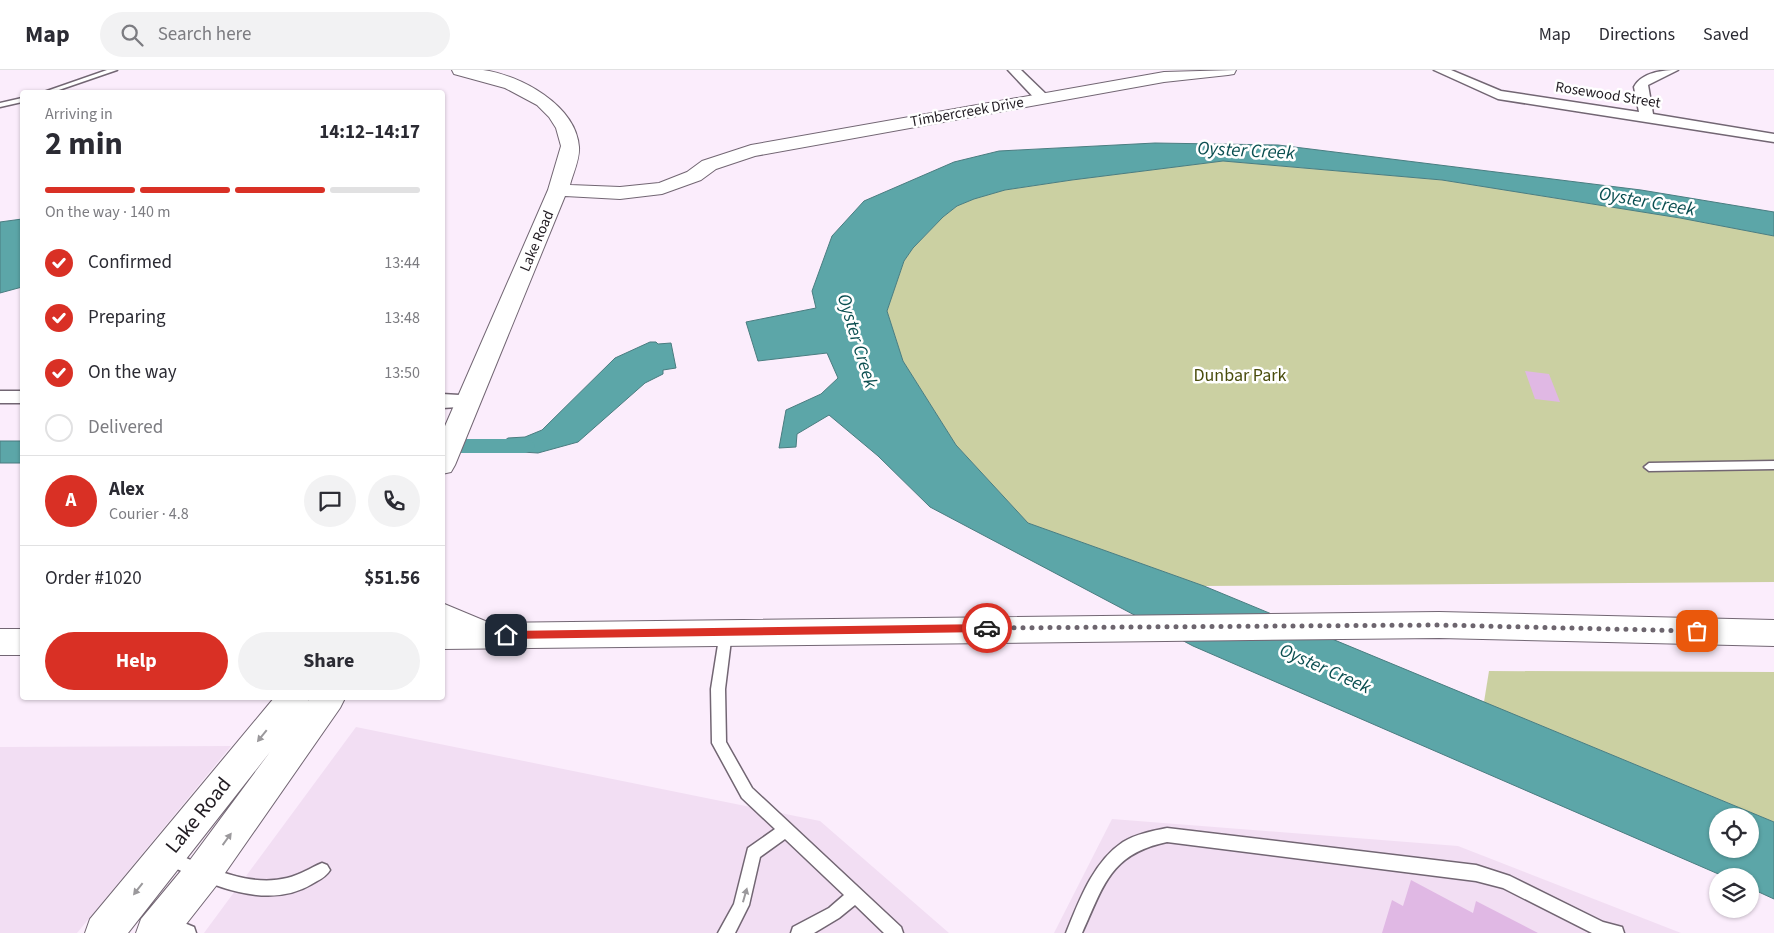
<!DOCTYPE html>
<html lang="en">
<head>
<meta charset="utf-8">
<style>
	:root { --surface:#fff; --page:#f2f2f3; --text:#2b2b33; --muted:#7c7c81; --line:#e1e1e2; --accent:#d93025 }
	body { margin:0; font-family:"Source Sans 3",sans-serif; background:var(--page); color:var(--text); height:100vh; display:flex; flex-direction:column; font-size:19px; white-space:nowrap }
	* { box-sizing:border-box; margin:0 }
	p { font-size:16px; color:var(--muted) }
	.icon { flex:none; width:28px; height:28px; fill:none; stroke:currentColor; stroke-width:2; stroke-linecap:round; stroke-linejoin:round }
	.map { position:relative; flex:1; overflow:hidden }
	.drawer { position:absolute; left:20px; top:20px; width:425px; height:610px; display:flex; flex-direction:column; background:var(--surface); border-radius:5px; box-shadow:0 1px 4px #0004 }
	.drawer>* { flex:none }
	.controls { position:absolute; left:1709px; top:738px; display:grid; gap:10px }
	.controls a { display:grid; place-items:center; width:50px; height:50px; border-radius:50%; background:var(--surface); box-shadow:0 1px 4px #0004; font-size:25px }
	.pin { position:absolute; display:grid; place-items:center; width:42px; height:42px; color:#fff; margin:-21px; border-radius:10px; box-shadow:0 2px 8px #0006 }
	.courier { position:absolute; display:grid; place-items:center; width:50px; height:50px; margin:-25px; border:4px solid #d93025; border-radius:50%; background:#fff; color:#222; box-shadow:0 1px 6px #0007 }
	.summary em { font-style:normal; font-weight:700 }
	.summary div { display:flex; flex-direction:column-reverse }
	.summary { display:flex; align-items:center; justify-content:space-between; height:85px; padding:0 25px }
	h1 { font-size:32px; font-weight:700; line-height:38px }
	.bar { display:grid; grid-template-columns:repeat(4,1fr); gap:8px 5px; align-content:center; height:60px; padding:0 25px }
	.bar i { height:6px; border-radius:4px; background:var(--line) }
	.bar .on { background:var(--accent) }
	.bar p { grid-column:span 4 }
	.line { display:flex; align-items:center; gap:12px; padding:0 25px; border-top:1px solid var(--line) }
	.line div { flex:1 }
	.round { display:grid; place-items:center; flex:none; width:52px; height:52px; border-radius:26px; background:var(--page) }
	ol { padding:0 25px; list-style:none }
	li { display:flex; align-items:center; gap:15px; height:55px }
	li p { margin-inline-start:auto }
	li .icon { padding:5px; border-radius:50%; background:var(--accent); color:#fff; stroke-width:4 }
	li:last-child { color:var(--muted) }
	li i { width:28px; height:28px; border:2px solid var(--line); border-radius:50% }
	.cta { display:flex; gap:10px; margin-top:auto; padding:10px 25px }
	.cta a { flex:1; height:58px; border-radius:30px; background:var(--accent); color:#fff; font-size:20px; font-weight:700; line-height:58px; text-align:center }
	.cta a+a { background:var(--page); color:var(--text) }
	header { display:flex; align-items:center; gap:30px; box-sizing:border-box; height:70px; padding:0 25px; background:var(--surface); border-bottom:1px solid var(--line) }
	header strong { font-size:24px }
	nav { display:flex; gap:28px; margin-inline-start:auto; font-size:18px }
	.search { width:350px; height:45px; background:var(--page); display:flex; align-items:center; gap:12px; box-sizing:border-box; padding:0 18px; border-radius:28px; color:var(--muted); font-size:19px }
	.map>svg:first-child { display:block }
	.built { fill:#f2def3 }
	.green { fill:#cbd0a2 }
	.water { fill:#5ca6a8; stroke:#4a7d80; fill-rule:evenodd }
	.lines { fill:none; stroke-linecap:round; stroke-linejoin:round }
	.canal { fill:#5ca6a8; fill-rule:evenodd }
	.building { fill:#e0b8e4 }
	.lane-casing { stroke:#726673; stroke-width:3 }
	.street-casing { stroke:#726673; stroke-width:3 }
	.secondary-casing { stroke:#726673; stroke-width:2 }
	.primary-casing { stroke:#726673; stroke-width:2 }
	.lane { fill:#fff; fill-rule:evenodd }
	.street { fill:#fff; fill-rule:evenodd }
	.secondary { fill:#fff; fill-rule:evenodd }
	.primary { fill:#fff; fill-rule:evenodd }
	.oneway { fill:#9b999c }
	.route { fill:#d93025 }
	.done { stroke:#6d656e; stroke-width:5; stroke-dasharray:0 9 }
	.labels { text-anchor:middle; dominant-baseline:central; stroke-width:5; stroke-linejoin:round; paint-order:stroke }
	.far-street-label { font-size:15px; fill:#211c22; stroke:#fff }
	.park-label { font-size:18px; fill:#4a4d0d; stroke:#fff }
	.water-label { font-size:19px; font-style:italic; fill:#0b4f51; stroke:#fff }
	.near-street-label { font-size:21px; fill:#211c22; stroke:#fff }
</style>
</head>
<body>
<header>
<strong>Map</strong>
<div class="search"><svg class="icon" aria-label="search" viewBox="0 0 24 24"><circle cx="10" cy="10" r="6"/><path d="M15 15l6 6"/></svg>Search here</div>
<nav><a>Map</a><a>Directions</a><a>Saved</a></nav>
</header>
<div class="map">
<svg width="1774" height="863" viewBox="0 0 1774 863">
	<rect width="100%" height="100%" fill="#fbedfc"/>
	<!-- built -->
	<g class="built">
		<path d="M356,657L820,751L949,863H204Z"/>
		<path d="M231,676L77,863H0V677Z"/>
		<path d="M1112,749L1458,776L1681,863H1054Z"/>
	</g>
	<!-- green -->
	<g class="green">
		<path d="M1223,91L1442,110L1680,148L1774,166V512L1204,516L1028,453L956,375L903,291L887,241L904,191L913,178L943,147L957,136L974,129L1005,120L1072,110Z"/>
		<path d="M1489,601L1774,602V752L1484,632Z"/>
	</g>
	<!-- water -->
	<g class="water">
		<path d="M1155,73L1278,75L1641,120L1774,142V166L1680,148L1442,110L1223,91L1072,110L1005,120L974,129L957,136L943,147L913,178L904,191L887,241L903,291L956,375L1028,453L1204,516L1774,752V829L1750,818V806H1723L1193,576L930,437L878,386L829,345L797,364L796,377L779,378L786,340L821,324L838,308L827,283L758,291L746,252L816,238L812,221L832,166L864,131L954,92L999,81ZM1718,746H1750V779H1718Z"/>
		<path d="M22,149V217L0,223V152Z"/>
		<path d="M650,272H656L658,274L671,273L676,298L663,300V304L645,313L578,372L538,383L505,381L497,376L508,368L525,367L542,360L615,288Z"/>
		<rect x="0" y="371" width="22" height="22"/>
	</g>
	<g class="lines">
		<!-- canal -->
		<path class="canal" d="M442,369H525L532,371L535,376L532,381L525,383H442Z"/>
	</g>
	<!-- building -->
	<g class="building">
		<path d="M1525,301L1549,304L1560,332L1535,329Z"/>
		<path d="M1411,810L1473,843L1476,831L1538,863H1382L1392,830L1403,836Z"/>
	</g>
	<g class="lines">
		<defs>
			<g id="lane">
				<path d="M107,0H117L53,22H44Z"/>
				<path d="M22,28V32L0,37V33Z"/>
				<path d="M1774,391V399L1649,401L1644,397L1649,393Z"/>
				<path d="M726,557L730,558L732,562L725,619L726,672L752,718L901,857L903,863H884L855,835L839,848L814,863H791L793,857L829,838L844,825L785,769L760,787L749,835L735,863H718L734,834L748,778L775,759L742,728L712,673L711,619L720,562L722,558Z"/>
				<path d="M1167,758L1476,795L1510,806L1603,852L1622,857L1624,863H1592L1503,818L1476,811L1167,772C1110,784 1104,815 1082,863H1066C1079,831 1093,792 1123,772C1136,764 1152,761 1167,758Z"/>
				<path d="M169,781C205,795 247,818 287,808C300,805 310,798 322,793L327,795L330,800C326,807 319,810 312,814C266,842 207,813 164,793L162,788L164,783Z"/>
				<path d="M167,846L194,857L196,863H170L161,860L159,854L161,848Z"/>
			</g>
			<g id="street">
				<path d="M1008,0H1021L1048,26L1050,29L1048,32H1038Z"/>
				<path d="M1434,0H1451L1501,21L1639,42L1634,17C1642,2 1663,0 1678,0L1648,15L1653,44L1774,64V72L1498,29Z"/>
				<rect x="0" y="321" width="22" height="12"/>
				<path d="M442,324L477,326L480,331L477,336L442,338Z"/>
			</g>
			<g id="secondary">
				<path d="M452,0C462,0 473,0 483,0C520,5 576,35 579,77C580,89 573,103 570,115L620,117L659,113L687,102L702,91L751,75L1164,2L1236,0L1234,4L1228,5L1164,12L755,86L716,99L701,110L662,124L620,129L565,126L455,395L451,402L442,404V363L548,120L561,76L556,58L549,47L537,35L505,18L454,4Z"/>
				<path d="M274,628H309L308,631L310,628H345L340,638L216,816L179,863H136L141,849L190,790L270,682L128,863H85L90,849Z"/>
			</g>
			<g id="primary">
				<path d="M442,533L490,553L1439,542L1774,550V576L1439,568L442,579Z"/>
				<rect x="0" y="559" width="22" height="26"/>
			</g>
		</defs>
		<!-- lane casing -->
		<use href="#lane" class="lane-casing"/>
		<!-- street casing -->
		<use href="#street" class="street-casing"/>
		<!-- secondary casing -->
		<use href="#secondary" class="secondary-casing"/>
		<!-- primary casing -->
		<use href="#primary" class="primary-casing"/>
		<!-- lane -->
		<use href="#lane" class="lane"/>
		<!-- street -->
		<use href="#street" class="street"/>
		<!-- secondary -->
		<use href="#secondary" class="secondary"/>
		<!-- primary -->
		<use href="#primary" class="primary"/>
	</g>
	<!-- one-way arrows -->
	<defs><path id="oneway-solid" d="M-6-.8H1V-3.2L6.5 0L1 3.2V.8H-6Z" transform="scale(1.25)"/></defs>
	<g class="oneway">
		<use href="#oneway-solid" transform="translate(262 666) rotate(129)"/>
		<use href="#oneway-solid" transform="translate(227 769) rotate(-54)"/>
		<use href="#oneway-solid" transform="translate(138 819) rotate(128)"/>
		<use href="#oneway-solid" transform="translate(745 825) rotate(-74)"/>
	</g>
	<!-- route -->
	<path class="route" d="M987,554L992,558L987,562L506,569L501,565L506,561Z"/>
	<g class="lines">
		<!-- done -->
		<path class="done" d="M987,558L1439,555L1697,561"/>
	</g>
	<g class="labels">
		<!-- far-street labels -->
		<g class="far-street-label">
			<text transform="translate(1608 25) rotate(9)">Rosewood Street</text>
			<text transform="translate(967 42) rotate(-10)">Timbercreek Drive</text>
			<text transform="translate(537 171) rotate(-67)">Lake Road</text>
		</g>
		<!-- park labels -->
		<g class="park-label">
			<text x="1240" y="305">Dunbar Park</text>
		</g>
		<!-- water labels -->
		<g class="water-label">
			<text transform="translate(1246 81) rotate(3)">Oyster Creek</text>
			<text transform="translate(1647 132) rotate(10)">Oyster Creek</text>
			<text transform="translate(857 271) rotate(73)">Oyster Creek</text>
			<text transform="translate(1325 599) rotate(24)">Oyster Creek</text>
		</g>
		<!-- near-street labels -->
		<g class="near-street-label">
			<text transform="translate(198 745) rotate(-51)">Lake Road</text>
		</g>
	</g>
</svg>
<div class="controls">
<a><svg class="icon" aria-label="locate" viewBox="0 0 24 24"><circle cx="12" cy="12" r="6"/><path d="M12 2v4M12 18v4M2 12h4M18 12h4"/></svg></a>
<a><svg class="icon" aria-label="layers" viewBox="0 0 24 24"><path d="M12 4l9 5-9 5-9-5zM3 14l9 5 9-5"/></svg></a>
</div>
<div class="pin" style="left:1697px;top:561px;background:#ea580c"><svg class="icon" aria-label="bag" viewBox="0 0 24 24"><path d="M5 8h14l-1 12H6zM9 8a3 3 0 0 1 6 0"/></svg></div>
<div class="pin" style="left:506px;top:565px;background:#1f2937"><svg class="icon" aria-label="home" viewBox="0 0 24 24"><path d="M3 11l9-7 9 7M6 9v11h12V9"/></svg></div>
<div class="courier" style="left:987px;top:558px"><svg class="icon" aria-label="car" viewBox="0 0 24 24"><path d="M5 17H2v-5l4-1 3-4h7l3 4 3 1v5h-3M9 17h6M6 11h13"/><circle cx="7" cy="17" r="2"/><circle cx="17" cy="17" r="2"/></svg></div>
<section class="drawer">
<div class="summary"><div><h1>2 min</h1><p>Arriving in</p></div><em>14:12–14:17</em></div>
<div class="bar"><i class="on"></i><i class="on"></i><i class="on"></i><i></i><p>On the way · 140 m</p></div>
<ol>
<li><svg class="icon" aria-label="check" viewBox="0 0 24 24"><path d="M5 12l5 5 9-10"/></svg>Confirmed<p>13:44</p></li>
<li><svg class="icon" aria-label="check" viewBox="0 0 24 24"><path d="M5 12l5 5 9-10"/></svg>Preparing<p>13:48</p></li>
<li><svg class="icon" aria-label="check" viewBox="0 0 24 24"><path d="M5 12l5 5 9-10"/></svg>On the way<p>13:50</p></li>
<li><i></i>Delivered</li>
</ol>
<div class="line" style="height:90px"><b class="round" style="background:var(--accent);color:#fff">A</b><div><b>Alex</b><p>Courier · 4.8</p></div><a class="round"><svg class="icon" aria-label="chat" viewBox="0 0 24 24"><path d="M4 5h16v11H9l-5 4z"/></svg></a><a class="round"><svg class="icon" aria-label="phone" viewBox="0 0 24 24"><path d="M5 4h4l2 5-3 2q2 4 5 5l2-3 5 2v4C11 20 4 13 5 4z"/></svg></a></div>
<div class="line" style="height:65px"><div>Order #1020</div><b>$51.56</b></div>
<div class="cta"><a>Help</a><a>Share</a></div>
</section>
</div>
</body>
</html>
